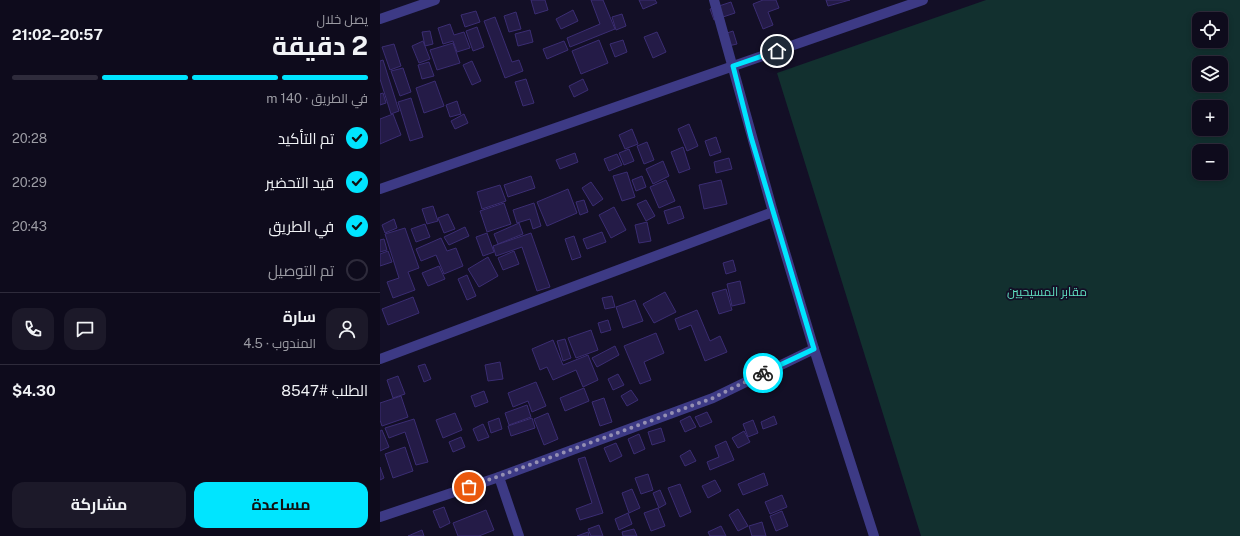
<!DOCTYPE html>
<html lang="ar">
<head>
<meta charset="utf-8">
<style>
	:root { --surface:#0e0b1c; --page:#1c1929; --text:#f1f3f6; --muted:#9b9ba3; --line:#2e2b3b; --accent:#00e5ff }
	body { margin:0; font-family:"Public Sans",Cairo,sans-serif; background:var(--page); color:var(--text); direction:rtl; height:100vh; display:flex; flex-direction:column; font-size:15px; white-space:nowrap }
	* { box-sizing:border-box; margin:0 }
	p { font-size:13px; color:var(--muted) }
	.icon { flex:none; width:22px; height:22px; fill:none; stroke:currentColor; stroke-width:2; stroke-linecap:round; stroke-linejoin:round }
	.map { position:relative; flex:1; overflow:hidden; direction:ltr }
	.drawer { display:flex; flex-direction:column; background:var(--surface); width:380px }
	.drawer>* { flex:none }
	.fabs { position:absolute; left:812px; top:12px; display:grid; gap:8px }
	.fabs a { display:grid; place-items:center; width:36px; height:36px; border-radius:8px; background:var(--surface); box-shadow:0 2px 6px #0003,0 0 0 1px var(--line); font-size:20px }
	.pin { position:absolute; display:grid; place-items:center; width:34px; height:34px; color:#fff; margin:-17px; border:2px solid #fff; border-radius:50%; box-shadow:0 1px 4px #0007 }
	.courier { position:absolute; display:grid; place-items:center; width:40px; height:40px; margin:-20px; border:3px solid #00e5ff; border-radius:50%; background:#fff; color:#222; box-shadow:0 1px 5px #0007 }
	.summary em { font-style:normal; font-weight:700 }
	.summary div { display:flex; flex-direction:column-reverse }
	.summary { display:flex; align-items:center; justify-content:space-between; height:68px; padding:0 12px }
	h1 { font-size:26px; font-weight:700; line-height:30px }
	.bar { display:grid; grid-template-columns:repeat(4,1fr); gap:6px 4px; align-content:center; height:48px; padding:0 12px }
	.bar i { height:5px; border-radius:3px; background:var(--line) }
	.bar .selected { background:var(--accent) }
	.bar p { grid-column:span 4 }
	.line { display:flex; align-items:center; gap:10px; padding:0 12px; border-top:1px solid var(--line) }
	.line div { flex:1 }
	.round { display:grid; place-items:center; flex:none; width:42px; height:42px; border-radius:12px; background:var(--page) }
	ol { padding:0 12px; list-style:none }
	li { display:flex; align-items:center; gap:12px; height:44px }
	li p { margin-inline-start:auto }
	li .icon { padding:4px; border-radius:50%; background:var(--accent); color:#111; stroke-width:4 }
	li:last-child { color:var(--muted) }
	li i { width:22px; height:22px; border:2px solid var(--line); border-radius:50% }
	.cta { display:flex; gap:8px; margin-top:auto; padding:8px 12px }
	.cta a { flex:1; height:46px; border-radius:12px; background:var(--accent); color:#111; font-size:16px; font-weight:700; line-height:46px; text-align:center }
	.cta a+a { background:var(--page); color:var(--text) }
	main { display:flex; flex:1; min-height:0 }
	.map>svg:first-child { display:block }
	.green { fill:#12302f; fill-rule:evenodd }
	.building { fill:#241b47; stroke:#3b2d73 }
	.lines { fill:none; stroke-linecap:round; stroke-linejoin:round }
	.street { stroke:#3d3a85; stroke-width:10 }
	.done { stroke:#948fb3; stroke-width:4; stroke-dasharray:0 7.2 }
	.route { stroke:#00e5ff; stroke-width:5 }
	.labels { text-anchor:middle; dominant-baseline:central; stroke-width:3.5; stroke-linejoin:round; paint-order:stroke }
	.park-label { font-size:12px; fill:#5fe0c0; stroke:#130f26 }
</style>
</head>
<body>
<main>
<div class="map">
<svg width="860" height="536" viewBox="0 0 860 536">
	<rect width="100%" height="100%" fill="#130f26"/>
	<!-- green -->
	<path class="green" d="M606,0H860V536H541L397,73ZM819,19H841V41H819ZM819,63H841V85H819ZM819,107H841V129H819ZM819,151H841V173H819Z"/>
	<!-- building -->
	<g class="building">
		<path d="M151,0H165L168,10L155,14Z"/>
		<path d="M211,0H223L235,29L190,47L187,38L220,24Z"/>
		<path d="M259,0H275L277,3L263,9Z"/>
		<path d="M383,0H396L399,8L388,12L393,25L383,29L373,4Z"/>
		<path d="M446,0H470L448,6Z"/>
		<path d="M351,2L355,13L334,20L330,9Z"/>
		<path d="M193,10L198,21L181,29L176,19Z"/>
		<path d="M96,11L100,22L85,27L81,15Z"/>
		<path d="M136,12L141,29L129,32L124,16Z"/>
		<path d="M242,14L246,26L236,30L232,17Z"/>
		<path d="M115,17L132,62L139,60L143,71L125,78L104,21Z"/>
		<path d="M70,24L74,35L84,32L90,48L77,52L73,41L63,44L58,28Z"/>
		<path d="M97,27L104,47L93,51L86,31Z"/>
		<path d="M150,30L153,42L138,46L135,34Z"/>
		<path d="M50,31L53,44L45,46L42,32Z"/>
		<path d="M353,31L357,44L344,47L341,35Z"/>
		<path d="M277,32L286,52L273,58L264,37Z"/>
		<path d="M219,40L228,63L201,74L192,51Z"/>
		<path d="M243,40L247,52L235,57L230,44Z"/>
		<path d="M43,41L50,59L39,63L32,46Z"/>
		<path d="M184,41L188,50L167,59L163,49Z"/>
		<path d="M73,43L80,63L57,70L50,50Z"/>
		<path d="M14,44L21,66L10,70L2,47Z"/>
		<path d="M3,60L19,111L11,114L0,79V61Z"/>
		<path d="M92,61L101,81L92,85L83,65Z"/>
		<path d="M49,62L54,76L42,79L38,65Z"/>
		<path d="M23,68L31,92L20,96L11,71Z"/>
		<path d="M146,79L154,103L143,106L135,82Z"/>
		<path d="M203,79L208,90L194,97L189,86Z"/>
		<path d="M55,81L64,106L44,113L36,88Z"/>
		<path d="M3,93L6,103L0,105V94Z"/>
		<path d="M31,98L43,137L30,141L18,102Z"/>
		<path d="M77,101L81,114L70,117L66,105Z"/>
		<path d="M13,114L21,135L0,144V119Z"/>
		<path d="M84,114L88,123L75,129L71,121Z"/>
		<path d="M309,124L318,146L307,151L298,129Z"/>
		<path d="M252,129L258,144L245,149L239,135Z"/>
		<path d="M336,137L341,152L330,156L325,141Z"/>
		<path d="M267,142L274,160L264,164L257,146Z"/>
		<path d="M303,147L310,169L299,173L291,152Z"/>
		<path d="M249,149L254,161L244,165L239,153Z"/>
		<path d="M195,153L198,162L180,169L176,160Z"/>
		<path d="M237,154L242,165L229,171L224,159Z"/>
		<path d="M349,158L352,169L336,173L334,162Z"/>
		<path d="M283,161L289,176L273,184L266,169Z"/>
		<path d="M247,172L255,197L242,201L233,176Z"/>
		<path d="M151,176L155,188L128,197L124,185Z"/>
		<path d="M262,176L266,187L256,191L252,180Z"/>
		<path d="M286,180L295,201L279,208L270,187Z"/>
		<path d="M341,180L347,204L324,209L319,185Z"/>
		<path d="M211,182L223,199L213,206L202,188Z"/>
		<path d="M120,185L126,201L102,209L97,192Z"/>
		<path d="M188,189L197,213L167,226L157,202Z"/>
		<path d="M204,200L208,212L200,215L196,202Z"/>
		<path d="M266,200L275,216L266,221L257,204Z"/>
		<path d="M124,203L131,224L107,232L100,211Z"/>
		<path d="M154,203L161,226L153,229L150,219L137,223L133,210Z"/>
		<path d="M53,206L58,221L47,224L42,209Z"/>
		<path d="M300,206L304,218L288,224L284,211Z"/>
		<path d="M234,207L246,230L231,238L219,215Z"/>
		<path d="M68,214L75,229L64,233L58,218Z"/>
		<path d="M14,219L17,228L5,233L2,225Z"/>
		<path d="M267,222L271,241L259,243L255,225Z"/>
		<path d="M139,223L143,234L118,244L114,234Z"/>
		<path d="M45,224L50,237L36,242L31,229Z"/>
		<path d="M85,227L89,236L69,245L64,237Z"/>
		<path d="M25,228L39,268L28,272L35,290L13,298L7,282L19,278L5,234Z"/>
		<path d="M222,232L226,242L207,249L203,239Z"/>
		<path d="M107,233L114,252L103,256L96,237Z"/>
		<path d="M151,233L170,287L157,291L142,247L116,256L113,246Z"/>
		<path d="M194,236L201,257L192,260L185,239Z"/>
		<path d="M61,238L67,251L76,248L83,266L64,274L56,255L41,261L36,249Z"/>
		<path d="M4,239L7,250L0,252V240Z"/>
		<path d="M8,251L12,262L0,266V254Z"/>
		<path d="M134,251L139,264L123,270L118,258Z"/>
		<path d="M108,257L118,276L99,287L88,269Z"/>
		<path d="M353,260L356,271L346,274L343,263Z"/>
		<path d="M59,266L65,279L48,286L42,273Z"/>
		<path d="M87,275L96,296L87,300L78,279Z"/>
		<path d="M360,281L365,303L352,306L347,284Z"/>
		<path d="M346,289L352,310L339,314L332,293Z"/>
		<path d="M285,292L296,312L274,323L263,304Z"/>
		<path d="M232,296L235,307L225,309L222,298Z"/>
		<path d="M33,297L39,313L8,325L2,309Z"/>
		<path d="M255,300L263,321L243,328L236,307Z"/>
		<path d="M317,310L330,341L340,336L347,352L325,361L311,325L299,330L295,319Z"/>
		<path d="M228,320L231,330L221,333L218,323Z"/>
		<path d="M211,330L218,350L196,358L188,338Z"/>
		<path d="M276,333L284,353L264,362L271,380L260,384L244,346Z"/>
		<path d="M185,339L191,358L183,361L177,341Z"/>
		<path d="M173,340L183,365L208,355L218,380L203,387L196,370L173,380L167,367L160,370L152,349Z"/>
		<path d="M235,346L239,355L217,367L212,358Z"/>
		<path d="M120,362L123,379L108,381L105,365Z"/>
		<path d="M45,364L51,379L44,382L38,366Z"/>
		<path d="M238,374L244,385L233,390L228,379Z"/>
		<path d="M18,376L25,394L13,398L7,380Z"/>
		<path d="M156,382L166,406L152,412L148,401L133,407L128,393Z"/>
		<path d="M204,388L209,401L185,411L180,398Z"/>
		<path d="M251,390L258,400L247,406L241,396Z"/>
		<path d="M104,391L108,402L95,407L91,396Z"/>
		<path d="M21,396L28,417L2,426L0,420V403Z"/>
		<path d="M224,398L232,422L220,426L212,402Z"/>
		<path d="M147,405L151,417L129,425L125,413Z"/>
		<path d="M327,412L332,422L320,427L315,417Z"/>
		<path d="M75,413L82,430L63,438L56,420Z"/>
		<path d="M168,413L178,439L164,445L154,419Z"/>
		<path d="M310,416L316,427L305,432L300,421Z"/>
		<path d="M394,416L397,424L383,429L381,422Z"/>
		<path d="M119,418L122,429L111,433L108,422Z"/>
		<path d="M152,418L155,428L131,436L128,426Z"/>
		<path d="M34,419L48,462L36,465L25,432L9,438L5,428Z"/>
		<path d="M373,420L378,433L368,437L363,424Z"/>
		<path d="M103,424L109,437L98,441L93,429Z"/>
		<path d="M281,428L285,441L272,445L268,432Z"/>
		<path d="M2,430L9,447L0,451V431Z"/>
		<path d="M364,431L370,442L358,448L352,438Z"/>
		<path d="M259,434L265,449L254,454L248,439Z"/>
		<path d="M81,437L85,447L73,452L69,442Z"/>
		<path d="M346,441L354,460L330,470L327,462L339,457L335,446Z"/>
		<path d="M236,443L242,456L230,462L224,448Z"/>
		<path d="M25,447L33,471L13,478L5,454Z"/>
		<path d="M310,450L316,461L305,466L300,456Z"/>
		<path d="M205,457L223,513L200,520L196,509L212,503L198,459Z"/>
		<path d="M0,467L4,478L0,480Z"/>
		<path d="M384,473L388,485L363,495L358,484Z"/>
		<path d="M268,474L273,490L261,494L255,478Z"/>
		<path d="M335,480L341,491L328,498L322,486Z"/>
		<path d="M300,484L311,512L300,517L288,488Z"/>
		<path d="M252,489L260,508L249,513L242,493Z"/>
		<path d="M280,490L286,504L279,508L273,493Z"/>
		<path d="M402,495L407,507L390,514L385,502Z"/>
		<path d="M64,507L70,523L60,528L53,511Z"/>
		<path d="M278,508L285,526L271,531L264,513Z"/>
		<path d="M358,509L368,526L358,531L349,515Z"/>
		<path d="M106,510L114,530L99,536H78L73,523Z"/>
		<path d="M402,511L408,526L396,531L390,516Z"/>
		<path d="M248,513L252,524L239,530L235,519Z"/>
		<path d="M382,522L386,536H372L369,526Z"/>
		<path d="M219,525L223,536H211L208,529Z"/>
		<path d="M341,526L346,536H330L328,532Z"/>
		<path d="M254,529L257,536H243L242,532Z"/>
		<path d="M42,530L44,536H28Z"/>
		<path d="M208,532L209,536H197Z"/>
	</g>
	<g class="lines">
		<!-- street -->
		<g class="street">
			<path d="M334,0L393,212L434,349L494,536"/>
			<path d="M0,19L55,0"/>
			<path d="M0,189L543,0"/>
			<path d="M0,359L393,212"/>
			<path d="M119,477L139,536"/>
			<path d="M0,517L119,477L333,398L434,349"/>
		</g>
	</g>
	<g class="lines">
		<!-- done -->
		<path class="done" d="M89,487L333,398L383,373"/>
		<!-- route -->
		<path class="route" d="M383,373L434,349L371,137L353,66L397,51"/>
	</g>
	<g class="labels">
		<!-- park labels -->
		<g class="park-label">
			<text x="667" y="292">مقابر المسيحيين</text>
		</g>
	</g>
</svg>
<div class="fabs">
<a><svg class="icon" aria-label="locate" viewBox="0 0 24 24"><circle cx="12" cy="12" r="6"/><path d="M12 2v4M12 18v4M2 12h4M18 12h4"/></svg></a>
<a><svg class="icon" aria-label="layers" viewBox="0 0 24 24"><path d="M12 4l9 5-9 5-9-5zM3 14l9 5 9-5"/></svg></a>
<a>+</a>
<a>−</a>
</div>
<div class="pin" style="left:89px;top:487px;background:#ea580c"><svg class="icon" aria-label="bag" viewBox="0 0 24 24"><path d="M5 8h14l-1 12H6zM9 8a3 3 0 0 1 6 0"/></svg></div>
<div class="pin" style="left:397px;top:51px;background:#1f2937"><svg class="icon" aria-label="home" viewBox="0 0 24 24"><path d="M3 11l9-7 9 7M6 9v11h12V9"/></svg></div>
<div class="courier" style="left:383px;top:373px"><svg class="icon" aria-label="bike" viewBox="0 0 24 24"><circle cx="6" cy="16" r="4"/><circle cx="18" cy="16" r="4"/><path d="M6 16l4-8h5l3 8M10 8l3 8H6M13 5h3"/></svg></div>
</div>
<section class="drawer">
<div class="summary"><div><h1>2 دقيقة</h1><p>يصل خلال</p></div><em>20:57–21:02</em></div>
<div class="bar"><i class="selected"></i><i class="selected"></i><i class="selected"></i><i></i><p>في الطريق · 140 m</p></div>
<ol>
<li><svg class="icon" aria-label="check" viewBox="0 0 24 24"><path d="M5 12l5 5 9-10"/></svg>تم التأكيد<p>20:28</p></li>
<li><svg class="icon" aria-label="check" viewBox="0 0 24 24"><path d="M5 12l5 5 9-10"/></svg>قيد التحضير<p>20:29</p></li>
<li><svg class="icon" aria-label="check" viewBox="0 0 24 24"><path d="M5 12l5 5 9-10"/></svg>في الطريق<p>20:43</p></li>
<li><i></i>تم التوصيل</li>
</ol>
<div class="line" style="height:72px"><a class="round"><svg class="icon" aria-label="person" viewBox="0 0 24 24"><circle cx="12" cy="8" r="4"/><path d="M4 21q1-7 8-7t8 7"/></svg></a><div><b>سارة</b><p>المندوب · 4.5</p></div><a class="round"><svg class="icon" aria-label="chat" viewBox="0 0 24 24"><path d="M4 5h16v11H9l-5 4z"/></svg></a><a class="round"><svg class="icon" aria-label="phone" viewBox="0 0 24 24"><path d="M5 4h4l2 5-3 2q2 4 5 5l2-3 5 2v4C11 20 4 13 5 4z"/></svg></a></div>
<div class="line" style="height:52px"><div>الطلب #8547</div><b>$4.30</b></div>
<div class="cta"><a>مساعدة</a><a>مشاركة</a></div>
</section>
</main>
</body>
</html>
